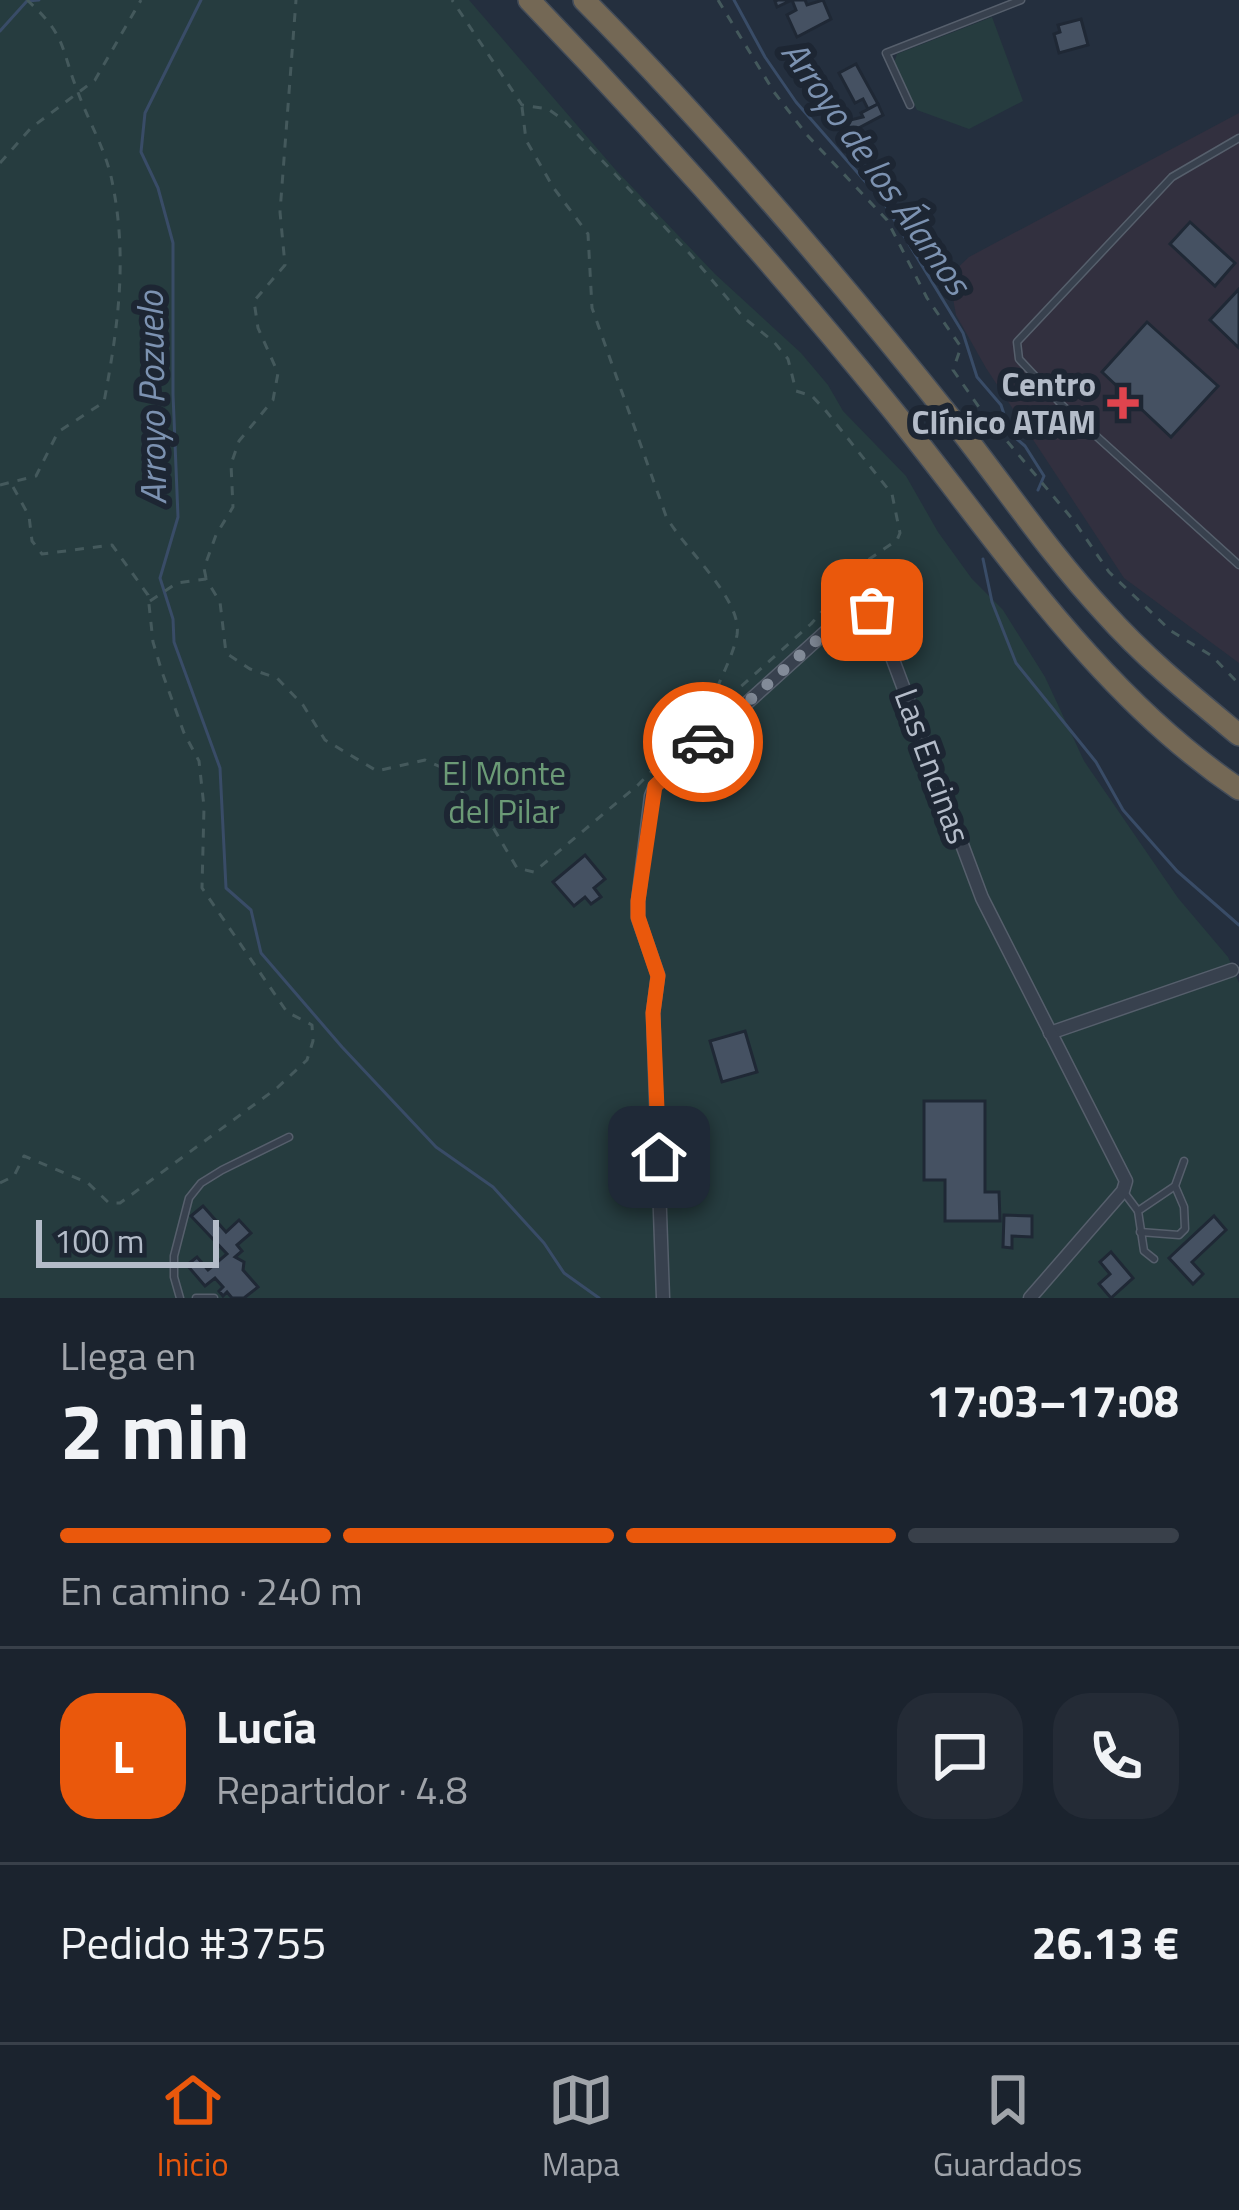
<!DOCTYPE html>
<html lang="es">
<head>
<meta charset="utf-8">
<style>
	:root { --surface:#1b232e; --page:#242b36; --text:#f1f3f6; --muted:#a0a4aa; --line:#39404a; --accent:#ea580c }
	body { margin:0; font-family:"Titillium Web",sans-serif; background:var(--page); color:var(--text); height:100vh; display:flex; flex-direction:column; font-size:45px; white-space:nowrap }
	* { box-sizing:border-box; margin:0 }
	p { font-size:39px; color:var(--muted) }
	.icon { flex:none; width:66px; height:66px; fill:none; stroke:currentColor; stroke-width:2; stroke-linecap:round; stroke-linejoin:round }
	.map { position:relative; height:1298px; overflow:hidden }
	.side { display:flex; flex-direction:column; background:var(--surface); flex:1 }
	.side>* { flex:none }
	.scale { position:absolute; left:36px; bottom:30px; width:183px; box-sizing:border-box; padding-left:12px; border:6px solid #b4bcc9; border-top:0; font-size:33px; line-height:42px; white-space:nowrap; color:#b4bcc9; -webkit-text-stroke:9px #1d2633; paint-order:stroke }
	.pin { position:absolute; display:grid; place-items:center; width:102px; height:102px; color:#fff; margin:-51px; border-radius:24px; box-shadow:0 6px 18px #0006 }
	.courier { position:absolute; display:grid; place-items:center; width:120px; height:120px; margin:-60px; border:9px solid #ea580c; border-radius:50%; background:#fff; color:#222; box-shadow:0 3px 15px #0007 }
	.overview em { font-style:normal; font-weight:700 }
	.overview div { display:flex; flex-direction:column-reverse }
	.overview { display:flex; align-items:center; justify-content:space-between; height:204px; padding:0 60px }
	h1 { font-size:78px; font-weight:700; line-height:90px }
	.bar { display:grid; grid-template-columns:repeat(4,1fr); gap:18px 12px; align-content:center; height:144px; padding:0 60px }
	.bar i { height:15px; border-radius:9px; background:var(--line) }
	.bar .on { background:var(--accent) }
	.bar p { grid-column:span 4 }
	.line { display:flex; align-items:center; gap:30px; padding:0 60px; border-top:3px solid var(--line) }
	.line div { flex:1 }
	.round { display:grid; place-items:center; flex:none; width:126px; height:126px; border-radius:36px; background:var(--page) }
	.menu { display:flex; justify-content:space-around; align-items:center; height:168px; border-top:3px solid var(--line); background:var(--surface); font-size:33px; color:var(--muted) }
	.menu a { display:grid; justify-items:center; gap:6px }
	.menu .on { color:var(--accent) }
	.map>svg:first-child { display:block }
	.medical { fill:#32303f }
	.green { fill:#263c3f }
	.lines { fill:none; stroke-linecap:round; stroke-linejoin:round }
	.stream { stroke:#394c67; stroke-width:3 }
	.building { fill:#455162; stroke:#1f2835; stroke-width:3 }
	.service-casing { stroke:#565f6c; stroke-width:9 }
	.minor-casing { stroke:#565f6c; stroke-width:15 }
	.motorway-casing { stroke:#434c59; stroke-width:24 }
	.path { stroke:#44595c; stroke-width:3; stroke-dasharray:9 9; stroke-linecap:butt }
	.service { stroke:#38414e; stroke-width:6 }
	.minor { stroke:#38414e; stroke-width:12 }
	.motorway { stroke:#746855; stroke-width:21 }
	.done { stroke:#828b98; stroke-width:12; stroke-dasharray:0 21.6 }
	.route { stroke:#ea580c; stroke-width:15 }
	.health-dot { fill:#e0444e; stroke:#1d2633; stroke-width:4.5 }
	.labels { text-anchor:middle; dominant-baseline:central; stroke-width:12; stroke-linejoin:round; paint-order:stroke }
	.poi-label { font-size:33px; font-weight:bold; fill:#b4bcc9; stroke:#1d2633; text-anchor:end }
	.street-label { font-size:33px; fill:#b4bcc9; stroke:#1d2633 }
	.park-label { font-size:33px; fill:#6b9a76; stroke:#1d2633 }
	.water-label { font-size:36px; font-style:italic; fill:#7c92b1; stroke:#1d2633 }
</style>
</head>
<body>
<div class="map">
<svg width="1239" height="1298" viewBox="0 0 1239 1298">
	<rect width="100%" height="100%" fill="#242f3e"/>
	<!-- medical -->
	<path class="medical" d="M1239,113V663L1124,578L986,368L956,315L949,276L969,257Z"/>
	<!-- green -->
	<g class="green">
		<path d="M0,0H469L614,168L715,274L801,353L828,385L843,411L906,476L938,532L972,579L1003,610L1045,677L1084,761L1178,898L1228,957L1239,983V1298H0Z"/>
		<path d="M992,17L1023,101L969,129L917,110L894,63L897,54Z"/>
	</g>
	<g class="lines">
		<!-- stream -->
		<g class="stream">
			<path d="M201,0L145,113L141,152L158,188L173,243V394L178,517L160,578L173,619L174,642L220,768L226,888L251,910L261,953L342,1047L436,1147L493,1187L544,1243L564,1273L599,1298"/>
			<path d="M734,0L765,57L796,102L884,203L963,333L977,377L1001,405L1010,433L1025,446L1044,476L1038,490"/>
			<path d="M0,31L27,1L39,0"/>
			<path d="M983,559L992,602L1016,663L1096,762L1123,810L1177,871L1239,925"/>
		</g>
	</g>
	<!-- building -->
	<g class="building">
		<path d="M778,0H805L807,5L823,0L831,19L797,37L787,15L796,10L792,0L777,7L775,1Z"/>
		<path d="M1081,19L1088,45L1059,53L1054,34L1060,32L1058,25Z"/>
		<path d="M856,64L878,104L868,109L863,99L855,103L839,73Z"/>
		<path d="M878,104L883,115L851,132L846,121L863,117L861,113Z"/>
		<path d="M1190,222L1235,263L1215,286L1170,244Z"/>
		<path d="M1239,289V348L1210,320Z"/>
		<path d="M1147,322L1218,386L1171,437L1102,372Z"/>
		<path d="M585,855L605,879L594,888L601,897L591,904L585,897L574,906L553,882Z"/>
		<path d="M745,1031L757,1072L722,1082L710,1041Z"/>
		<path d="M924,1101H985V1192H999L1000,1221H945V1180H924Z"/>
		<path d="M203,1206L226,1232L239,1220L251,1233L237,1245L242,1251L235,1257L244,1262L243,1270L258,1287L244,1298H232L227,1292L223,1296L219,1291L223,1287L215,1278L205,1286L187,1265L197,1257L208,1270L227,1254L191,1216Z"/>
		<path d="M1004,1215L1032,1216V1237L1012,1236V1248L1003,1247Z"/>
		<path d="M1214,1216L1226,1230L1192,1262L1203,1274L1193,1284L1169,1258Z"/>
		<path d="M1111,1252L1133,1278L1111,1298L1099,1284L1110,1274L1100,1262Z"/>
	</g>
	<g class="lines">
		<defs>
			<g id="service">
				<path d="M910,105L886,53L1021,0"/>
				<path d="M1239,138L1172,177L1017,342L1019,359L1063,406L1239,565"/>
				<path d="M1123,1191L1138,1211"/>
				<path d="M1140,1232L1179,1235L1185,1229L1184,1207L1175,1186"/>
				<path d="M1154,1259L1144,1251L1138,1211L1175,1186L1184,1161"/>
				<path d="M180,1298L174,1277V1256L189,1198L201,1183L222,1170L289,1137"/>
				<path d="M196,1298H214"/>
			</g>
			<g id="minor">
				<path d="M1050,1033L1232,970"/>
				<path d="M663,1298L653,1013L658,975L638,918V901L651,796L655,786L841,618L866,607L880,625L982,898L1126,1181L1123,1191L1030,1298"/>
			</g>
			<g id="motorway">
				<path d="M529,0C655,131 776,266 891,408C998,540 1095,692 1239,789"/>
				<path d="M584,0C717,134 839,278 957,426C1006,488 1050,554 1104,612C1145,658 1192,696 1239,735"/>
			</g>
		</defs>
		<!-- service casing -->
		<use href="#service" class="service-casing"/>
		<!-- minor casing -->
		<use href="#minor" class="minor-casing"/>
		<!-- motorway casing -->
		<use href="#motorway" class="motorway-casing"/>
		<!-- path -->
		<g class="path">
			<path d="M718,0L774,92L807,135L887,220L927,298L961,347L953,370L981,410L1074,521L1109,572L1171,631L1212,656L1239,684"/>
			<path d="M522,107L526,140L553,187L588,234L592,308L666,516C683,548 743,599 737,635C732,661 715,686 708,714"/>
			<path d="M0,163L31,128L95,80L141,0"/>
			<path d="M0,485L36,476L58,432L104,402C118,327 128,258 112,181C106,151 90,124 79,95C60,48 68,37 27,0"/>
			<path d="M206,578L204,568L216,535L233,507L231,464L239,441L273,400L278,373L258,328L254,301L285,265L280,212L296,0"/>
			<path d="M150,601L177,583L206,579L220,602L226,653L250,669L277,678L303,705L325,740L377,771L425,760L443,768L452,774L465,797L485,814L517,868L534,872L638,785L690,732L811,624L865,562L897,540L900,533L892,494L826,411L812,396L796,391L788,359L774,342L743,317L691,255L565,121L548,109L522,105L452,0"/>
			<path d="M0,1183L14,1176L24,1156L88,1183L109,1203H120L277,1088L307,1060L313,1041L312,1025L287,1012L202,888L204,807L199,761L184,733L162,672L153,642L148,595L112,545L42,554L32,541L29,516L12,485"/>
		</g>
		<!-- service -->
		<use href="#service" class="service"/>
		<!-- minor -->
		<use href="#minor" class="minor"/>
		<!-- motorway -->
		<use href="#motorway" class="motorway"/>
	</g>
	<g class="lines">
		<!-- done -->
		<path class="done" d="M703,742L846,614L860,607L872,610"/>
		<!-- route -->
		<path class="route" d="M659,1157L653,1013L658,976L638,917V901L655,786L703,742"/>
	</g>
	<!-- markers -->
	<path class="health-dot" d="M1117 385h12v12h12v12h-12v12h-12v-12h-12v-12h12z"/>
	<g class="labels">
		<!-- poi labels -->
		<g class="poi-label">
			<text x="1096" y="384">Centro<tspan x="1096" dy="38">Clínico ATAM</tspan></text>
		</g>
		<!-- street labels -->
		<g class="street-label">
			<text transform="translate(933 766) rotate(70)">Las Encinas</text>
		</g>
		<!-- park labels -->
		<g class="park-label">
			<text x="504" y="773">El Monte<tspan x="504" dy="38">del Pilar</tspan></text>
		</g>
		<!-- water labels -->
		<g class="water-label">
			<text transform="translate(877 167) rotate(55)">Arroyo de los Álamos</text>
			<text transform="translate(151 398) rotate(-91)">Arroyo Pozuelo</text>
		</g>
	</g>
</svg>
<div class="scale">100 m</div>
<div class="pin" style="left:872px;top:610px;background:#ea580c"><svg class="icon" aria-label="bag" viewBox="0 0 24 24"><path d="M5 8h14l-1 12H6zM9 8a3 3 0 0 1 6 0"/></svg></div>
<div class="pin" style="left:659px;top:1157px;background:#1f2937"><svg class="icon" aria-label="home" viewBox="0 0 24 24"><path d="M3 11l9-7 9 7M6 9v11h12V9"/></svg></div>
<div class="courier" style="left:703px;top:742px"><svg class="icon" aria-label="car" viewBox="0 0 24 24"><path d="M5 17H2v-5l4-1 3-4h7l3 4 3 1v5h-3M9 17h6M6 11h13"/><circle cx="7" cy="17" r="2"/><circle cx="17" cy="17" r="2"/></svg></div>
</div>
<section class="side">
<div class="overview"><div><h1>2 min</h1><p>Llega en</p></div><em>17:03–17:08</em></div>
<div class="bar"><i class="on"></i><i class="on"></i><i class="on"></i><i></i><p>En camino · 240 m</p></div>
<div class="line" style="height:216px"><b class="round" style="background:var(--accent);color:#fff">L</b><div><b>Lucía</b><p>Repartidor · 4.8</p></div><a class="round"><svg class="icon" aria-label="chat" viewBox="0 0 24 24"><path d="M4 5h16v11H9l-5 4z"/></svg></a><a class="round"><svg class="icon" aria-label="phone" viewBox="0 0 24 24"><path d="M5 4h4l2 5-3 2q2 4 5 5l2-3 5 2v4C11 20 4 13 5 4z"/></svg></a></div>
<div class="line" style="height:156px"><div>Pedido #3755</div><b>26.13 €</b></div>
</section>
<nav class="menu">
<a class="on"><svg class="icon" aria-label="home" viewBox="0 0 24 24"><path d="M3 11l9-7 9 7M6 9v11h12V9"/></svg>Inicio</a>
<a><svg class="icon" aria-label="map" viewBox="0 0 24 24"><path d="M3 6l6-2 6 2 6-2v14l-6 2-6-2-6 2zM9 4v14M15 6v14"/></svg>Mapa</a>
<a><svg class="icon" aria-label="saved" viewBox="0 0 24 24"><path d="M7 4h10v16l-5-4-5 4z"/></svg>Guardados</a>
</nav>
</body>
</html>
